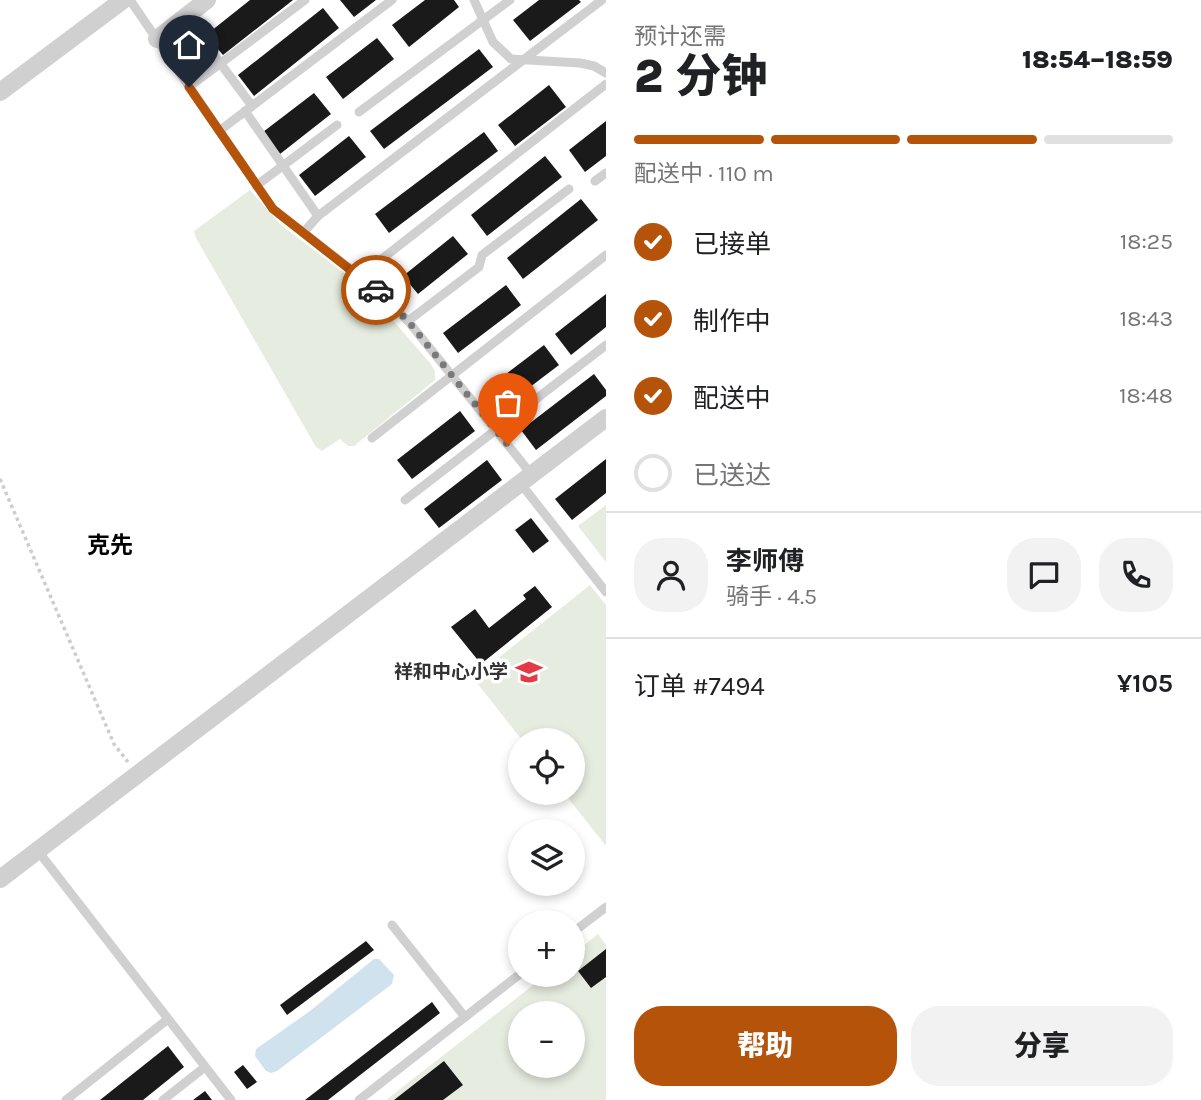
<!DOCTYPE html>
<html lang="zh">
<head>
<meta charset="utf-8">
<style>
	:root { --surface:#fff; --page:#f2f2f2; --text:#202124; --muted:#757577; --line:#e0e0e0; --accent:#b45309 }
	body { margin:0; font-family:Karla,"Noto Sans SC",sans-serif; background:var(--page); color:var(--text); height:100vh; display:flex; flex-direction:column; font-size:26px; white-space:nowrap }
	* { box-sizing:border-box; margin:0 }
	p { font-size:23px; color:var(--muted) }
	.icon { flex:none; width:38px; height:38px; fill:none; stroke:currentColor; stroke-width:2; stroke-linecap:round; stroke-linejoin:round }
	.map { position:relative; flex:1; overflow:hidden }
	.details { display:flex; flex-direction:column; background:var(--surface); width:595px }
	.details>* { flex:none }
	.controls { position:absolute; left:508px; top:728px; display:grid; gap:14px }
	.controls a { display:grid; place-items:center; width:77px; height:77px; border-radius:50%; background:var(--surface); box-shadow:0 4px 10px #0003; font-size:35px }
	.pin { position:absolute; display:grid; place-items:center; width:60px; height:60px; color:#fff; margin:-72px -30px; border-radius:50% 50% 50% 0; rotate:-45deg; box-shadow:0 0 7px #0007 }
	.pin .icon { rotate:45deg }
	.courier { position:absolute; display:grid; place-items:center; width:70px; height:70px; margin:-35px; border:5px solid #b45309; border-radius:50%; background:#fff; color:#222; box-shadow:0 2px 9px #0007 }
	.summary em { font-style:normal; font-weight:800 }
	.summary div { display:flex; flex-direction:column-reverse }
	.summary { display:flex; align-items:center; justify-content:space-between; height:119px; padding:0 28px }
	h1 { font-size:46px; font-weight:800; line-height:52px }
	.bar { display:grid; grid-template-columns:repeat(4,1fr); gap:10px 7px; align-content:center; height:84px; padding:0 28px }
	.bar i { height:9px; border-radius:5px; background:var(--line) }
	.bar .on { background:var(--accent) }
	.bar p { grid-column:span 4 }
	.line { display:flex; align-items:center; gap:18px; padding:0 28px; border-top:2px solid var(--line) }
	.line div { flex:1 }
	.round { display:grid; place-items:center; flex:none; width:74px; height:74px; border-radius:28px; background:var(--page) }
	ol { padding:0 28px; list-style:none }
	li { display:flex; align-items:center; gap:21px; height:77px }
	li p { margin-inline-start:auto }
	li .icon { padding:7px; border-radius:50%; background:var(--accent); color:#fff; stroke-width:4 }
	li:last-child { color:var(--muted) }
	li i { width:38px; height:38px; border:4px solid var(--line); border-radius:50% }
	.primary-button { display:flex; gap:14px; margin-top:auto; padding:14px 28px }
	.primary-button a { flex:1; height:80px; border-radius:28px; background:var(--accent); color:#fff; font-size:28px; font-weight:800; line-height:80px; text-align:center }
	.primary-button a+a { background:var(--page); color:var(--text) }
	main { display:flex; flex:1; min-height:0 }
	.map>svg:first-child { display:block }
	.green { fill:#e6ecdf; fill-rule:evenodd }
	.water { fill:#cfe2ee }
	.building { fill:#1a1a1a }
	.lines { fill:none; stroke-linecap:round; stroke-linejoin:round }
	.path { stroke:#cdcdcd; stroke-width:3.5; stroke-dasharray:3.5 3.5; stroke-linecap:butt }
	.service { stroke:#d0d0d0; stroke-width:9 }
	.minor { stroke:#d0d0d0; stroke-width:18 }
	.done { stroke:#7a7a7a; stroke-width:7; stroke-dasharray:0 12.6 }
	.route { stroke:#b45309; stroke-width:9 }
	.labels { text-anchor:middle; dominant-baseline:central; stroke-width:7; stroke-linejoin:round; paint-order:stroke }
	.poi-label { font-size:19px; font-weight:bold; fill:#333; stroke:#fff; text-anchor:end }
	.quarter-label { font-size:23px; font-weight:bold; fill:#000; stroke:#fff }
</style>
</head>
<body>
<main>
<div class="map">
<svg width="606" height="1100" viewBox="0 0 606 1100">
	<rect width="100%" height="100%" fill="#fff"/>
	<!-- green -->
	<g class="green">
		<path d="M250,190L281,225L360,285L377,302L430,363L435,371V380L354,446H348L340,439L322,451L316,447L196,238L194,231Z"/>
		<path d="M606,505V562L578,526Z"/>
		<path d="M590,585L606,605V846L564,793H572V740H522L473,678Z"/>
		<path d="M598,934L606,945V1100H386L546,975H572V955ZM520,1013H572V1066H520Z"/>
	</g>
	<!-- water -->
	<path class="water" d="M374,959H379L394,975L392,984L277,1071L271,1073L266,1071L255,1056L256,1049L310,1011Z"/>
	<!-- building -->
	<g class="building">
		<path d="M250,0H293L223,55L206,35Z"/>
		<path d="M340,0H376L354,17Z"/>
		<path d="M425,0H454L459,7L409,47L392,25Z"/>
		<path d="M539,0H579L581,2L530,41L513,20Z"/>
		<path d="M323,8L339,28L254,96L238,75Z"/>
		<path d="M377,38L394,59L343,99L326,77Z"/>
		<path d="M479,49L493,67L384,149L370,131Z"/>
		<path d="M549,85L566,107L515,146L498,125Z"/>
		<path d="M314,93L331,114L280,154L263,132Z"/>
		<path d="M606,121V156L585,172L569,150Z"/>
		<path d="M484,132L498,151L389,233L375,214Z"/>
		<path d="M349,136L366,157L315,196L299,175Z"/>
		<path d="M545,156L562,177L487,236L471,215Z"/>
		<path d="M581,199L598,220L523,279L507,258Z"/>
		<path d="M453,236L468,254L418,294L403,276Z"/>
		<path d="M506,285L521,305L458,353L443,333Z"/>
		<path d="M606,294V327L571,355L555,334Z"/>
		<path d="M544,345L559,365L496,413L481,393Z"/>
		<path d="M594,374L606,390V396L536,450L521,430Z"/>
		<path d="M460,411L475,431L412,479L397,460Z"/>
		<path d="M606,459V493L572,520L555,499Z"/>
		<path d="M487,460L502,480L439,528L424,509Z"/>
		<path d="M531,518L549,541L533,553L515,530Z"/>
		<path d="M535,586L552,607L481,664L451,627L475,609L489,628L526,599L523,595Z"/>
		<path d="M366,941L374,950L287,1015L280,1005Z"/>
		<path d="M606,949V977L591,988L578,971Z"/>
		<path d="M432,1002L440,1013L328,1100H305Z"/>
		<path d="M168,1046L184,1067L143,1100H100Z"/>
		<path d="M444,1061L463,1085L443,1100H394Z"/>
		<path d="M243,1065L257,1082L247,1089L234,1072Z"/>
		<path d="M205,1091L212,1100H193Z"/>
	</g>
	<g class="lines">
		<!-- path -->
		<path class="path" d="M0,479L114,744L128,762"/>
		<!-- service -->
		<g class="service">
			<path d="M130,0L273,209L366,281L408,321L532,475"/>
			<path d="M474,0L493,42L511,59L580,63L594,66L606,73"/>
			<path d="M186,17L252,106"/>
			<path d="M189,87L305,0"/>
			<path d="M245,111L318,216"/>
			<path d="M359,112L510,0"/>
			<path d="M219,131L392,0"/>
			<path d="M595,181L606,173"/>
			<path d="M256,186L337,125"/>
			<path d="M303,233L318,216L602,0"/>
			<path d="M360,276L606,84"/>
			<path d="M408,321L479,267L482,255L569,189"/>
			<path d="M372,438L606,255"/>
			<path d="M521,484L606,592"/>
			<path d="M405,500L606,345"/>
			<path d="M38,851L231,1100"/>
			<path d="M392,925L465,1017"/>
			<path d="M572,933L606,907"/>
			<path d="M66,1100L168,1019"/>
			<path d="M163,1100L205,1067"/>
			<path d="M359,1100L520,974"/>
		</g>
		<!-- minor -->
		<g class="minor">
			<path d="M157,39L207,0"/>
			<path d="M0,92L123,0"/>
			<path d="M0,879L606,418"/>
		</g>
	</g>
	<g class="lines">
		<!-- done -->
		<path class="done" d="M376,290L408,321L508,445"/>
		<!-- route -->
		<path class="route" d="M189,87L273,209L376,290"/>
	</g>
	<!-- icons -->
	<defs>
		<symbol id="school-bare" viewBox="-9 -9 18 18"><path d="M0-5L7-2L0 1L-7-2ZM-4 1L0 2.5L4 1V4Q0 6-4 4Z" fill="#e63946" stroke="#fff" stroke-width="2.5" paint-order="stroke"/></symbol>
	</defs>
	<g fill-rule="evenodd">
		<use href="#school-bare" x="510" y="653" width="38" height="38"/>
	</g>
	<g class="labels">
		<!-- poi labels -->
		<g class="poi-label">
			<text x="508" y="672">祥和中心小学</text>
		</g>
		<!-- quarter labels -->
		<g class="quarter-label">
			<text x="110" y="545">克先</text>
		</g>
	</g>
</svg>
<div class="controls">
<a><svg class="icon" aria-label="locate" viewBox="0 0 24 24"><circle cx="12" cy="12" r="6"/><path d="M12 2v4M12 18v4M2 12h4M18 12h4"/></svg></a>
<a><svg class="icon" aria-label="layers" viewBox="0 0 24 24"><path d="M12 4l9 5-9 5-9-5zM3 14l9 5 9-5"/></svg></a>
<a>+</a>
<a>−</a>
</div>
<div class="pin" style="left:508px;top:445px;background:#ea580c"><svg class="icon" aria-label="bag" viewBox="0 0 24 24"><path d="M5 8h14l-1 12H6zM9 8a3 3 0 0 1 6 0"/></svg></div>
<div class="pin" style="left:189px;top:87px;background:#1f2937"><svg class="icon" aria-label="home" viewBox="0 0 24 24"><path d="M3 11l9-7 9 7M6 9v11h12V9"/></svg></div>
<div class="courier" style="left:376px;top:290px"><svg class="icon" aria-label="car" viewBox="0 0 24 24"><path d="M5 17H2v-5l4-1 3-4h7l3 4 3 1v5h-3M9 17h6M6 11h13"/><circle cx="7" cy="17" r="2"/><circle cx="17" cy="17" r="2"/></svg></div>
</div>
<section class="details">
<div class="summary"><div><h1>2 分钟</h1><p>预计还需</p></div><em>18:54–18:59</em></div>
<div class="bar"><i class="on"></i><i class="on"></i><i class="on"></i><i></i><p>配送中 · 110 m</p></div>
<ol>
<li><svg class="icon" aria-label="check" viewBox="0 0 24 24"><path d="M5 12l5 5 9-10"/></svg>已接单<p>18:25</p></li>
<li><svg class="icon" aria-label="check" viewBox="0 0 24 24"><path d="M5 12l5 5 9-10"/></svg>制作中<p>18:43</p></li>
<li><svg class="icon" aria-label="check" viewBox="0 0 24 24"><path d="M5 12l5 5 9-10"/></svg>配送中<p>18:48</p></li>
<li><i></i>已送达</li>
</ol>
<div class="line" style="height:126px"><a class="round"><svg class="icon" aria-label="person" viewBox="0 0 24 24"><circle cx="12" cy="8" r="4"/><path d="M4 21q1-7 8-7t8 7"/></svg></a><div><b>李师傅</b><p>骑手 · 4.5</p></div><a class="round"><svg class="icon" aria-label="chat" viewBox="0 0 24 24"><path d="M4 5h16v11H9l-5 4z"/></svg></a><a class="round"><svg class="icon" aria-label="phone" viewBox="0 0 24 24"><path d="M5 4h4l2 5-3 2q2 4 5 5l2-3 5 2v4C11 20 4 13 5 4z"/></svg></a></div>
<div class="line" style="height:91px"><div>订单 #7494</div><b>¥105</b></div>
<div class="primary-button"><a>帮助</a><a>分享</a></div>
</section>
</main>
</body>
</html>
